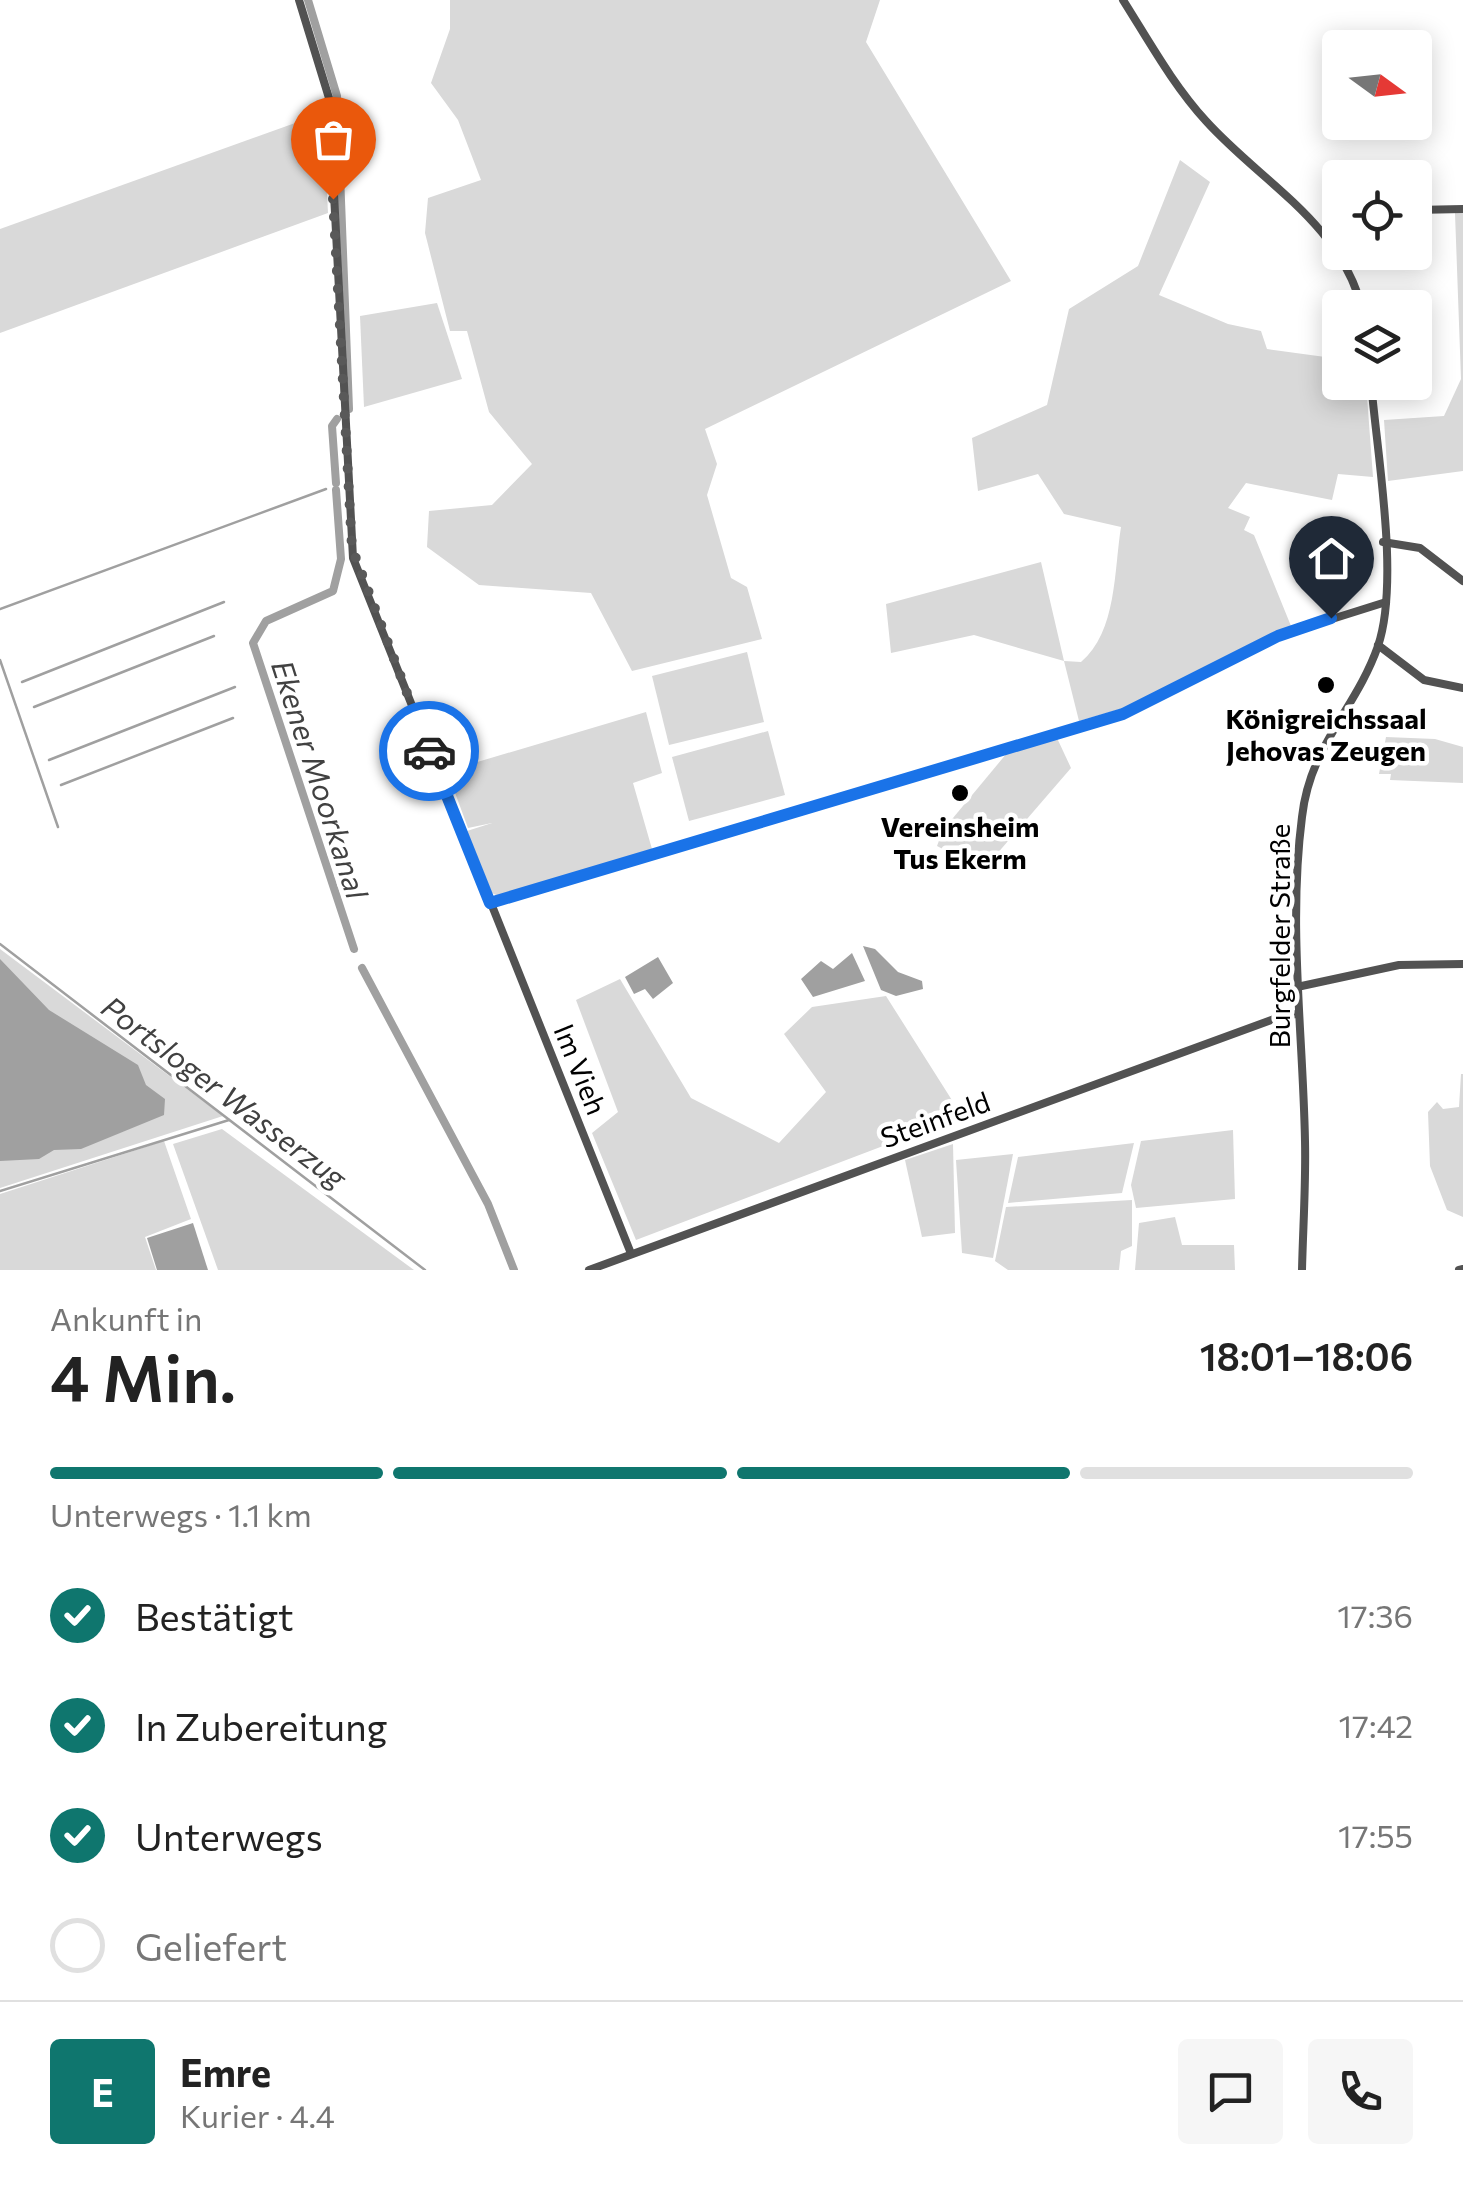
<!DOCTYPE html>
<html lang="de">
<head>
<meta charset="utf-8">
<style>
	:root { --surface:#fff; --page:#f6f6f6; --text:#222; --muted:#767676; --line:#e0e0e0; --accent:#0f766e }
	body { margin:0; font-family:Commissioner,sans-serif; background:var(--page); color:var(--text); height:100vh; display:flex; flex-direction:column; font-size:38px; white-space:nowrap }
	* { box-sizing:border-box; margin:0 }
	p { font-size:32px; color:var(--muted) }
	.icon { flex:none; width:55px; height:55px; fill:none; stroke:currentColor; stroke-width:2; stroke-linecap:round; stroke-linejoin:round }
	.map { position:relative; height:1270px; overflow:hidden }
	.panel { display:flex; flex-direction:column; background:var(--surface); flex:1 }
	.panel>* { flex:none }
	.needle { width:65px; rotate:105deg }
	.controls { position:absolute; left:1322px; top:30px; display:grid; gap:20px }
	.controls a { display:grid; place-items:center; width:110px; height:110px; border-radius:10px; background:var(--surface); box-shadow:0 5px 25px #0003; font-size:50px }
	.pin { position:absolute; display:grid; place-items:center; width:85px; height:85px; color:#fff; margin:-102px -42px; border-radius:50% 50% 50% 0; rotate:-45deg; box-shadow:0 0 10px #0007 }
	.pin .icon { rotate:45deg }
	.courier { position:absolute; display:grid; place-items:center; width:100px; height:100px; margin:-50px; border:8px solid #1a73e8; border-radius:50%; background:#fff; color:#222; box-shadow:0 2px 12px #0007 }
	.head em { font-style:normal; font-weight:600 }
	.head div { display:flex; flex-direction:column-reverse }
	.head { display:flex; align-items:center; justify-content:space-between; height:170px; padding:0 50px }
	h1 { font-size:65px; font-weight:600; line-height:75px }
	.bar { display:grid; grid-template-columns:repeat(4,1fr); gap:15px 10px; align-content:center; height:120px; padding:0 50px }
	.bar i { height:12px; border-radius:8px; background:var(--line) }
	.bar .active { background:var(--accent) }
	.bar p { grid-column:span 4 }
	.line { display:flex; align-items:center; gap:25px; padding:0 50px; border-top:2px solid var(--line) }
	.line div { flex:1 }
	.round { display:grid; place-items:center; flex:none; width:105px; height:105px; border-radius:10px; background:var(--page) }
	ol { padding:0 50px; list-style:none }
	li { display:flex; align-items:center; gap:30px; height:110px }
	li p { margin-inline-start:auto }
	li .icon { padding:10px; border-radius:50%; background:var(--accent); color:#fff; stroke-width:4 }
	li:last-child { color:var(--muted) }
	li i { width:55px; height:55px; border:5px solid var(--line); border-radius:50% }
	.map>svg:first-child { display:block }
	.green { fill:#d9d9d9 }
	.water { fill:#a0a0a0 }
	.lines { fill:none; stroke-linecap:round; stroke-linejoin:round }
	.stream { stroke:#a0a0a0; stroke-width:2.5 }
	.canal { stroke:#a0a0a0; stroke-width:8 }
	.minor { stroke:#525252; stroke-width:8 }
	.done { stroke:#595959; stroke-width:10; stroke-dasharray:0 18 }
	.route { stroke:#1a73e8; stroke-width:12 }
	.poi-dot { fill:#000; stroke:#fff; stroke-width:4 }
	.labels { text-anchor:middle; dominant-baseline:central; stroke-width:9; stroke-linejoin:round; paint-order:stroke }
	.poi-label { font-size:28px; font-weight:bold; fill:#000; stroke:#fff }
	.street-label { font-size:28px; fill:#000; stroke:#fff }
	.water-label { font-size:30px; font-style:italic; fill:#414141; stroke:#fff }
</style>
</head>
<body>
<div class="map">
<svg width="1463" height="1270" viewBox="0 0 1463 1270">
	<rect width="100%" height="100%" fill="#fff"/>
	<!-- green -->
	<g class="green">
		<path d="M450,0H880L866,42L1011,281L705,429L717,464L707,495L731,578L747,587L762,639L632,671L591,593L479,585L427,547L429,511L492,505L532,464L489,412L467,331H450L425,233L428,198L481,180L458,120L431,83L450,29Z"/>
		<path d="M323,113L328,213L0,333V229Z"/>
		<path d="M1180,160L1210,182L1159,295L1228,324L1261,331L1267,349L1340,359V382L1366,383L1373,477L1338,474L1332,500L1246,483L1228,508L1250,517L1244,530L1254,535L1291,626L1127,707L1079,721L1064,661L974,635L891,653L886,604L1041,562L1064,661L1081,662C1117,632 1114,570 1121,527L1064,514L1038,474L978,491L972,438L1047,405L1069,309L1138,266Z"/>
		<path d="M1455,213H1463V471L1388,481L1384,420L1444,416L1461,379Z"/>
		<path d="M437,303L462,379L364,407L360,316Z"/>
		<path d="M747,652L764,722L669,745L652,676Z"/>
		<path d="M646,712L662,773L633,783L652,849L498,896L492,893L467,831L492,823L468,828L447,771Z"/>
		<path d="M768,731L785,795L689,821L672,757Z"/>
		<path d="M1386,737L1435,739L1463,747V783L1390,780L1391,774H1379Z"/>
		<path d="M1057,738L1071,768L983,870L937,846L943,830L1007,753Z"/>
		<path d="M0,949L223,1116L0,1188Z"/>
		<path d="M620,979L691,1098L779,1143L826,1092L784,1034L812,1007L886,996L962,1116L636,1240L592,1133L618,1112L576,1000Z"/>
		<path d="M1461,1074H1463V1217L1447,1210L1430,1166L1428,1112L1437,1102L1443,1109L1459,1107Z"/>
		<path d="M222,1129L414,1270H218L173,1144Z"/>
		<path d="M1233,1130L1235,1199L1136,1208L1131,1185L1141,1141Z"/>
		<path d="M164,1141L191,1219L145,1237L156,1270H0V1194Z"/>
		<path d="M1134,1143L1122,1193L1008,1203L1018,1157Z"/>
		<path d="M953,1144L955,1233L922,1237L905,1160Z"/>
		<path d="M1013,1154L993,1258L962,1253L956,1160Z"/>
		<path d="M1132,1200V1246L1121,1251L1119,1270H1008L995,1261L1006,1207Z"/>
		<path d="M1175,1217L1182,1245H1234L1235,1270H1135L1139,1223Z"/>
	</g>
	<!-- water -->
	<g class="water">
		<path d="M863,946L875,949L898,972L922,981L923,989L896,996L881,990Z"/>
		<path d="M852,953L865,981L813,997L801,979L821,961L833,969Z"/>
		<path d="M658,957L673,983L653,999L645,989L634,994L625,977Z"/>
		<path d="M0,959L49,1010L138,1065L146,1085L165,1099L164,1115L81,1149L54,1150L39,1159L0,1161Z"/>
		<path d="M193,1223L208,1270H157L147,1238Z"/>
	</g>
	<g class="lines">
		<!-- stream -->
		<g class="stream">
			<path d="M0,609L326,489"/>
			<path d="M0,660L58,827"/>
			<path d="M22,682L224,602"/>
			<path d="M34,707L214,636"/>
			<path d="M49,760L235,687"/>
			<path d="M61,785L233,718"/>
			<path d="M0,944L425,1270"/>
			<path d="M0,1191L229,1120"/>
		</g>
		<!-- canal -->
		<g class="canal">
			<path d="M308,0L337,96L349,409"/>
			<path d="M336,483L332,426L337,419"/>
			<path d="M336,490L341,559L333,591L266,621L253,643L354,949"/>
			<path d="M362,968L488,1204L514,1270"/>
		</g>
		<!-- minor -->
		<g class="minor">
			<path d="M299,0L329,98L353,558L630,1251"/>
			<path d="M1123,0C1149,41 1173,85 1206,121C1262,183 1339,221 1362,308"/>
			<path d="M1415,210L1463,209"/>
			<path d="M1383,542L1420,548L1463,581"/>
			<path d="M1378,645L1424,680L1463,688"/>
			<path d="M491,903L1123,714L1278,636L1386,602"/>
			<path d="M1297,987L1399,965L1463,964"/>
			<path d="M589,1270L1285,1015L1298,1014"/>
			<path d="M1302,1270C1303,1227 1306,1184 1305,1141C1303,1033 1288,925 1302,817C1310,745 1356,709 1378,646C1400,581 1377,454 1371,382"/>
			<path d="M1459,1270L1463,1269"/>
		</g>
	</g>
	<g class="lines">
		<!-- done -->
		<path class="done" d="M333,199L352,548L429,751"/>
		<!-- route -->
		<path class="route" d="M429,751L490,903L1123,714L1278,636L1331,618"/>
	</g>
	<!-- markers -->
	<g class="poi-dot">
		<circle cx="1326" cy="685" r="10"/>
		<circle cx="960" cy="793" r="10"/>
	</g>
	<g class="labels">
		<!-- poi labels -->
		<g class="poi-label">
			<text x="1326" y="718">Königreichssaal<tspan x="1326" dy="32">Jehovas Zeugen</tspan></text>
			<text x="960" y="826">Vereinsheim<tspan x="960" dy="32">Tus Ekerm</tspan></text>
		</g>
		<!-- street labels -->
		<g class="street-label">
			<text transform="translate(1279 936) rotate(-90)">Burgfelder Straße</text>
			<text transform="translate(581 1069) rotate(68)">Im Vieh</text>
			<text transform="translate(935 1119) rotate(-20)">Steinfeld</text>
		</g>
		<!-- water labels -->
		<g class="water-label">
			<text transform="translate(321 779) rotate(72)">Ekener Moorkanal</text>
			<text transform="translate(225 1091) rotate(37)">Portsloger Wasserzug</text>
		</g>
	</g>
</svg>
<div class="controls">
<a><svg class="needle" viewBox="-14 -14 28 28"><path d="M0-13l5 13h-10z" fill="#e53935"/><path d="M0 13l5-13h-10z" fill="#767676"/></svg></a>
<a><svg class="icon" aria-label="locate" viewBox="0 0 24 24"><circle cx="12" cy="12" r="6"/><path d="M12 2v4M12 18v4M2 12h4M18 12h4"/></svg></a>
<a><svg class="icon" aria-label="layers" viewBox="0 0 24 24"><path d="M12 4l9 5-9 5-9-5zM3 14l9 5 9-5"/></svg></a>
</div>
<div class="pin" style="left:333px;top:199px;background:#ea580c"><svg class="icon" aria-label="bag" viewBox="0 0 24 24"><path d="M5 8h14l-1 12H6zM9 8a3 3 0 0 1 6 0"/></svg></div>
<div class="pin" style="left:1331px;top:618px;background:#1f2937"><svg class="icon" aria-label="home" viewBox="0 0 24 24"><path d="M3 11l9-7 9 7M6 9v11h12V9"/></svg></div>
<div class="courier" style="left:429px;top:751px"><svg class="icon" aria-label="car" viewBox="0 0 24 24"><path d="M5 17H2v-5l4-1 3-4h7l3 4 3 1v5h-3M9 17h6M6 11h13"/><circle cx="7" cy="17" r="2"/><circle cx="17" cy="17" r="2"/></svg></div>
</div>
<section class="panel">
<div class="head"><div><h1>4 Min.</h1><p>Ankunft in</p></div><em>18:01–18:06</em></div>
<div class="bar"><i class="active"></i><i class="active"></i><i class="active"></i><i></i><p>Unterwegs · 1.1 km</p></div>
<ol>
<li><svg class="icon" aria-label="check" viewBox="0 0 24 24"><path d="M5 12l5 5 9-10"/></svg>Bestätigt<p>17:36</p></li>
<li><svg class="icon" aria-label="check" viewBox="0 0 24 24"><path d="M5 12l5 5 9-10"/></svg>In Zubereitung<p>17:42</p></li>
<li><svg class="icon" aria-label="check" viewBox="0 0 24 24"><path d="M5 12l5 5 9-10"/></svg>Unterwegs<p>17:55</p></li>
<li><i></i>Geliefert</li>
</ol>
<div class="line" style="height:180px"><b class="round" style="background:var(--accent);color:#fff">E</b><div><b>Emre</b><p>Kurier · 4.4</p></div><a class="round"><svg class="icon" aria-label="chat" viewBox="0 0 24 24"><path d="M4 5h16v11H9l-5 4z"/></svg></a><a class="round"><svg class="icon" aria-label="phone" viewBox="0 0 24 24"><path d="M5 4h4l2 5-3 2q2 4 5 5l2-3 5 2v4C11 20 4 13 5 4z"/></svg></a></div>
</section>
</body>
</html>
